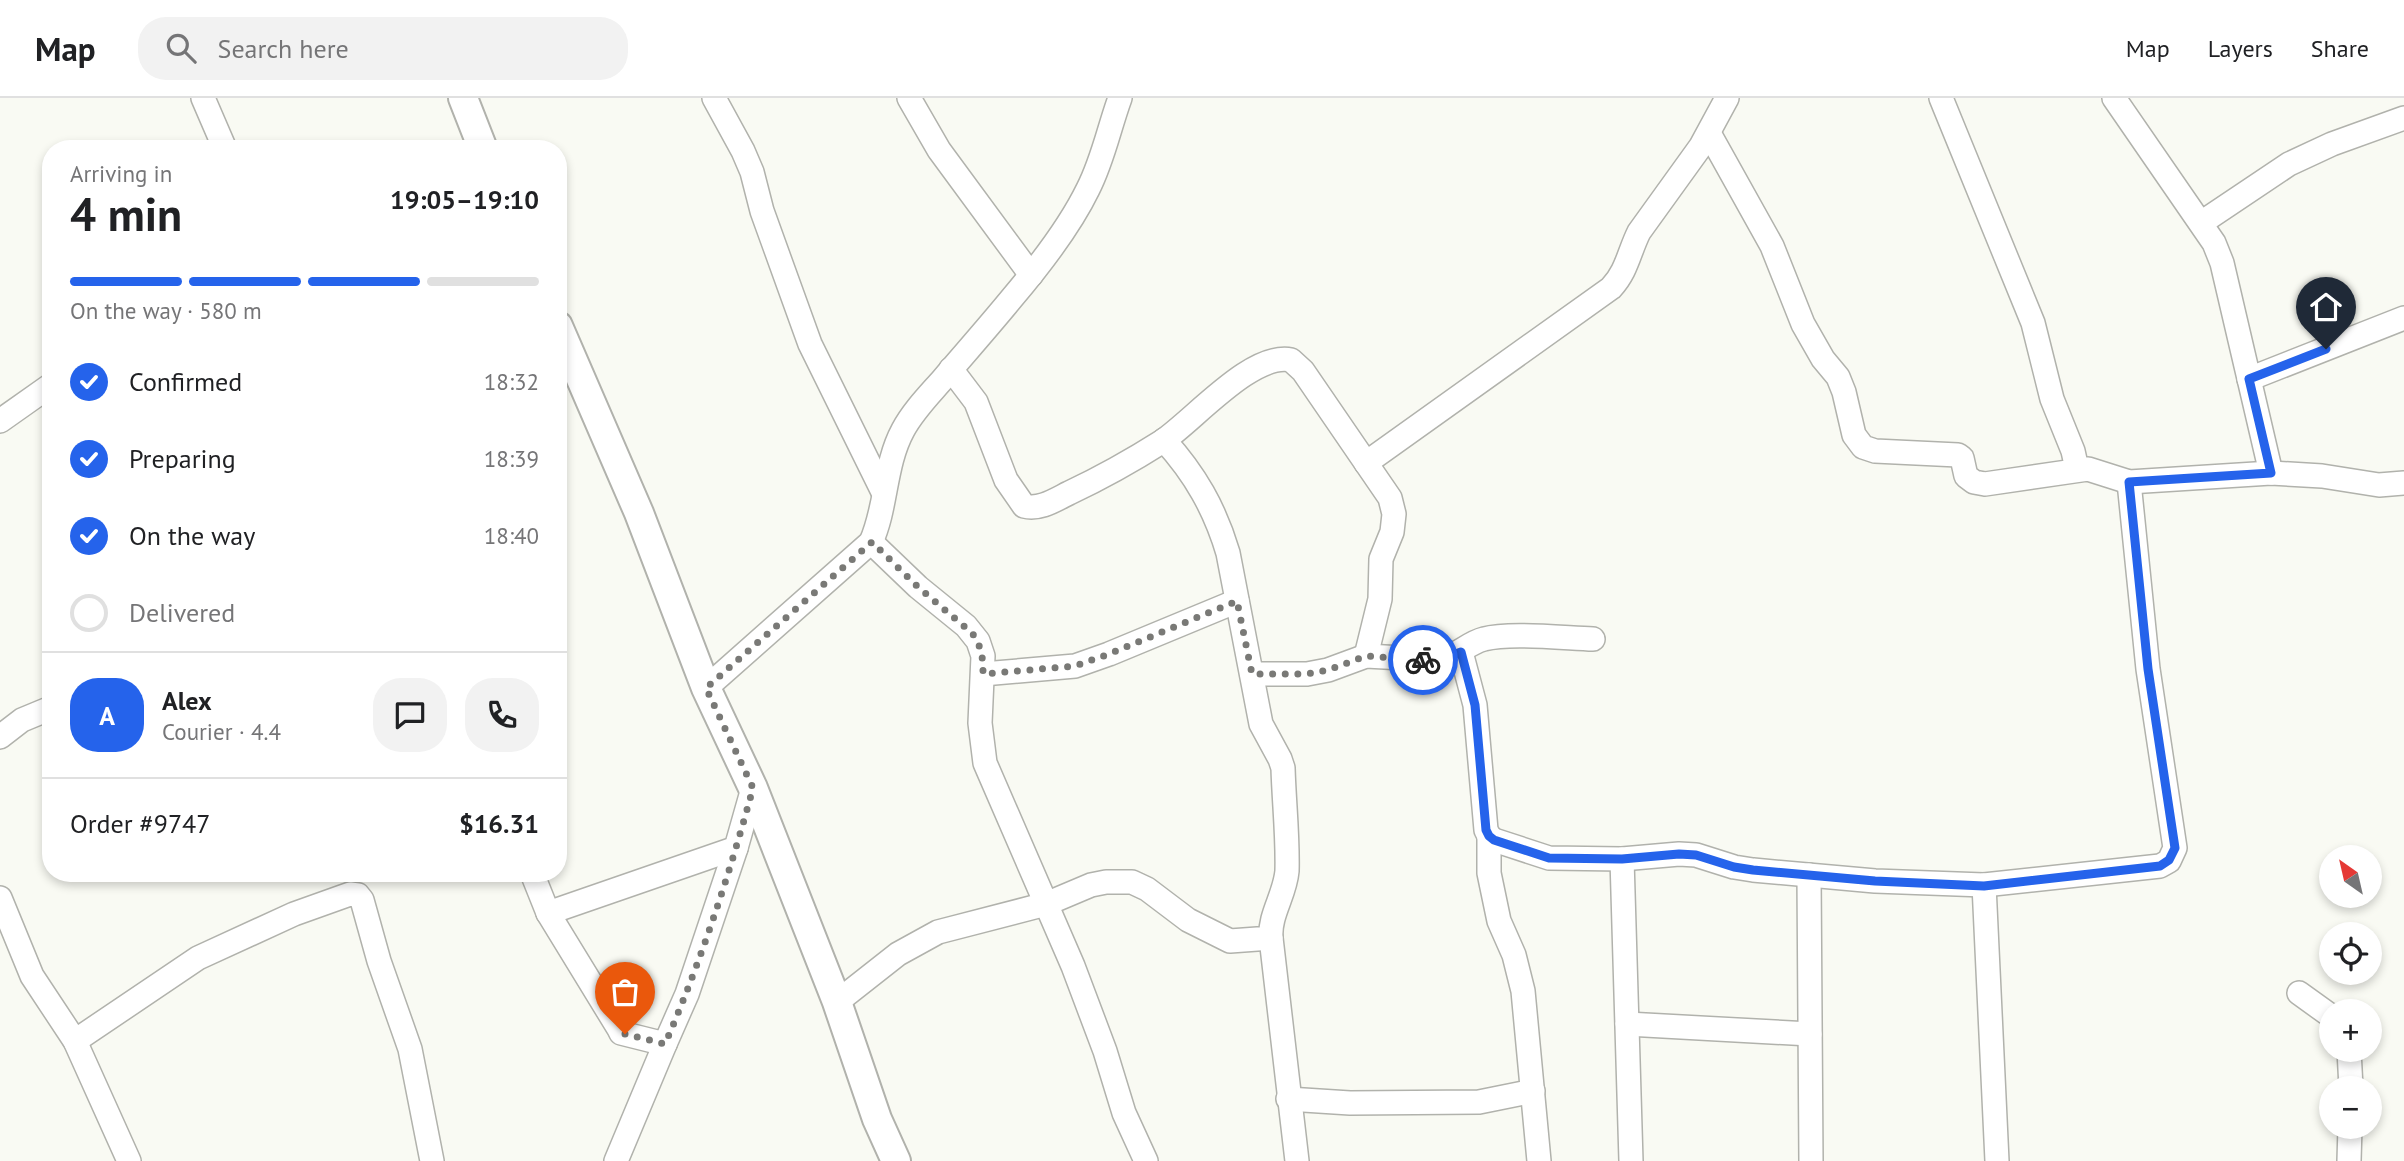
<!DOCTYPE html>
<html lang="en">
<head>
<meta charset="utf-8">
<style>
	:root { --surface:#fff; --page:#f2f2f2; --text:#202124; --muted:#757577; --line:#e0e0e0; --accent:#2563eb }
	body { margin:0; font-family:"PT Sans",sans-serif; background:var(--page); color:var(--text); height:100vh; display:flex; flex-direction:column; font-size:26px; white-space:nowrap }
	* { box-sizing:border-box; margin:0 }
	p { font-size:23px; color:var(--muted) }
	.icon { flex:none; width:38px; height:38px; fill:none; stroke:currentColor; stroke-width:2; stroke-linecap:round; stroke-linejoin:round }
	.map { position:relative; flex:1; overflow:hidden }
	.details { position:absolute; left:42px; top:42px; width:525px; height:742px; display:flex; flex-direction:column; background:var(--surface); border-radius:28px; box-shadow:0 4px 10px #0003 }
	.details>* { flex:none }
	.needle { width:46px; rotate:326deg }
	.controls { position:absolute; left:2319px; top:747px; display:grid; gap:14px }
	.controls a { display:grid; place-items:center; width:63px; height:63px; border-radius:50%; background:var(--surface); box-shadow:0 4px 10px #0003; font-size:35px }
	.pin { position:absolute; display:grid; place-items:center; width:60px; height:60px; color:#fff; margin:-72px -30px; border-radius:50% 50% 50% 0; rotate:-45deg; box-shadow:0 0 7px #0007 }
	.pin .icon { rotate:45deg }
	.courier { position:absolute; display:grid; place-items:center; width:70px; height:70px; margin:-35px; border:5px solid #2563eb; border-radius:50%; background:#fff; color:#222; box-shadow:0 2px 9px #0007 }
	.summary em { font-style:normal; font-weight:800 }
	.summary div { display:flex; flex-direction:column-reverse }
	.summary { display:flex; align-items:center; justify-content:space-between; height:119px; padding:0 28px }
	h1 { font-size:46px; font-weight:800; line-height:52px }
	.bar { display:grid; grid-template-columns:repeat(4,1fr); gap:10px 7px; align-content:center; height:84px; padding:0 28px }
	.bar i { height:9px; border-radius:5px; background:var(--line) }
	.bar .active { background:var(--accent) }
	.bar p { grid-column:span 4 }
	.line { display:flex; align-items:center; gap:18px; padding:0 28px; border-top:2px solid var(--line) }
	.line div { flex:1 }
	.round { display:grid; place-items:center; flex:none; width:74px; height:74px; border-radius:28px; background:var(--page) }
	ol { padding:0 28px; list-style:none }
	li { display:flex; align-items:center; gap:21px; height:77px }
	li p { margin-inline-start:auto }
	li .icon { padding:7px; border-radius:50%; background:var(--accent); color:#fff; stroke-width:4 }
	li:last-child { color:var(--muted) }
	li i { width:38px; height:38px; border:4px solid var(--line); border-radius:50% }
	header { display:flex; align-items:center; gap:42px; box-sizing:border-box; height:98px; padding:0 35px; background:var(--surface); border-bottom:2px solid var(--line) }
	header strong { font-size:33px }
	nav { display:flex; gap:38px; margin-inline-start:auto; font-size:24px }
	.search { width:490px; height:63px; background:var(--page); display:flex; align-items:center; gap:18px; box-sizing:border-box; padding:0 24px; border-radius:28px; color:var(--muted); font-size:26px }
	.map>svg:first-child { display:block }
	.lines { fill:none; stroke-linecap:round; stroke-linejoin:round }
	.minor-casing { stroke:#b1b2ac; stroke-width:26 }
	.tertiary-casing { stroke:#b1b2ac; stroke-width:32 }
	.minor { stroke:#fff; stroke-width:23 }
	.tertiary { stroke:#fff; stroke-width:28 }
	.done { stroke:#797976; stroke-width:7; stroke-dasharray:0 12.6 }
	.route { stroke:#2563eb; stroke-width:9 }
</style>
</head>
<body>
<header>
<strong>Map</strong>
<div class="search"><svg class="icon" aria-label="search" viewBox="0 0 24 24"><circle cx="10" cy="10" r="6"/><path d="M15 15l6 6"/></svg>Search here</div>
<nav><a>Map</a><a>Layers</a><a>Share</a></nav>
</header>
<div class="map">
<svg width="2404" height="1063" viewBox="0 0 2404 1063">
	<rect width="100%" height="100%" fill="#f9faf3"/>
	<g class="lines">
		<defs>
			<g id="minor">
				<path d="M203,0L225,51"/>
				<path d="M714,0L743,53L752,74L762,113L810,246L883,394"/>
				<path d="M909,0L939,52L1031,177"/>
				<path d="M1941,0L2033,225L2052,301L2073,353L2077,371"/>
				<path d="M2114,0L2214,145L2222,165L2271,375"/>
				<path d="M1709,35L1772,148L1803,226L1823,261L1838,279L1844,294L1854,337L1863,349L1875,353L1958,357L1962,360L1966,378L1974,384L1985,386L2088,371L2129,384L2271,375L2322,378L2379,387L2404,385"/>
				<path d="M2201,125L2289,66L2332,46L2404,20"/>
				<path d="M951,271L976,304L1006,382L1024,408C1040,412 1055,402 1069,395C1101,380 1133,362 1163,343C1195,321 1252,254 1291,262L1303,273L1390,400L1394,416L1392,434L1381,461L1380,501L1366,558"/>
				<path d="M2249,281L2404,220"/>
				<path d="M0,323L51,287"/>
				<path d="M1366,365L1611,190C1627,173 1629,154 1639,134L1701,48L1727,0"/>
				<path d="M871,444L918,489L966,528L978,543L983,558L980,625L985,665L1073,868L1105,953L1124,1015L1146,1063"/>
				<path d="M1461,554L1475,607L1486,732L1489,738L1494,742L1549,760L1622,761L1679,756L1696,757L1734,769L1753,772L1875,783L1984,787L2160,768L2169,763L2175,750L2148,571L2129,384"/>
				<path d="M983,576L1075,568L1109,556L1237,503"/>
				<path d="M1252,576H1307L1328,572L1366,558L1440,562C1457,558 1468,545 1484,541C1509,534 1564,540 1593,541"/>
				<path d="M706,590L871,444C887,409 884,367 903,332C913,313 929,297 943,281C966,254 989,228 1012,200C1040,167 1069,130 1088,91C1103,62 1109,30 1120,0"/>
				<path d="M0,639L22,622L51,610"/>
				<path d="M1489,738V775L1499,823L1514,857L1523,893L1539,1063"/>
				<path d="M1622,761L1631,1063"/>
				<path d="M532,775L548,815L619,931L621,935L665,946L687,896L736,750"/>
				<path d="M1809,777L1811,1063"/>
				<path d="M1984,787L1997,1063"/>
				<path d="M0,800L32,878L75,943L129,1063"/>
				<path d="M548,815L736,750L753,690"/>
				<path d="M1271,840L1297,1063"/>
				<path d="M2299,895L2331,918"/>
				<path d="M837,904L898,856L938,834L1046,806L1091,787L1106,784H1132L1147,791L1188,822L1230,843L1271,840C1269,817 1285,797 1287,773C1288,739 1284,704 1283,670L1280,661L1261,626L1228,455C1215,411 1195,376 1164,342"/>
				<path d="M1627,926L1810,936"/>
				<path d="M75,943L198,860L294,816L350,796L358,797L362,802L379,863L410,951L432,1063"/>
				<path d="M2349,952L2351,990"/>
				<path d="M1288,1001L1350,1005L1479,1004L1533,993"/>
				<path d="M616,1063L665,946"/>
				<path d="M2349,1063L2350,1029"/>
			</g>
			<g id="tertiary">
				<path d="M463,0L483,51"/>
				<path d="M558,228L639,415L706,590L753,690L837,904L877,1021L896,1063"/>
			</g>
		</defs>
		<!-- minor casing -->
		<use href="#minor" class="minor-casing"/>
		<!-- tertiary casing -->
		<use href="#tertiary" class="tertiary-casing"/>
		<!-- minor -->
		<use href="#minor" class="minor"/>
		<!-- tertiary -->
		<use href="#tertiary" class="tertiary"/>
	</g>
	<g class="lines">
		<!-- done -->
		<path class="done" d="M625,936L665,946C701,863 729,778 753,690L706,590L872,444L918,489L972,535C982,549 983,560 983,576L1075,568L1109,556L1237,503L1252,576H1307L1328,572L1366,558L1423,562"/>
		<!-- route -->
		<path class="route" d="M1423,562H1440L1461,554L1475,607L1486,732L1489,738L1494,742L1549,760L1622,761L1679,756L1696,757L1734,769L1753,772L1875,783L1984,788L2160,768L2169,762L2175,750L2148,571L2129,384L2271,375L2249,281L2326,251"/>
	</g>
</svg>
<div class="controls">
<a><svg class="needle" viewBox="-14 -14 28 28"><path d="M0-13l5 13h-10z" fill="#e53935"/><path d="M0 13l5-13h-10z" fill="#757577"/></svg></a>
<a><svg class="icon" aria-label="locate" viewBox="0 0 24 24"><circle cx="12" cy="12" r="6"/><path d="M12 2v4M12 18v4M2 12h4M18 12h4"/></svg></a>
<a>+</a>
<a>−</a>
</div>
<div class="pin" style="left:625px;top:936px;background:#ea580c"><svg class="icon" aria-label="bag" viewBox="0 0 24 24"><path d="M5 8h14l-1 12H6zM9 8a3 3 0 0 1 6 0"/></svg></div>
<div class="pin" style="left:2326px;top:251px;background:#1f2937"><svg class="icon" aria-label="home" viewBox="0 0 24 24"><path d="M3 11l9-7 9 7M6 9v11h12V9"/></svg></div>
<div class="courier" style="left:1423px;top:562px"><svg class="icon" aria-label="bike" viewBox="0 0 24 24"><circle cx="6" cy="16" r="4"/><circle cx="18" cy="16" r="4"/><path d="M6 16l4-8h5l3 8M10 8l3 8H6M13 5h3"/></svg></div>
<section class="details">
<div class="summary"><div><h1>4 min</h1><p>Arriving in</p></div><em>19:05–19:10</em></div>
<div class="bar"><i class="active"></i><i class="active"></i><i class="active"></i><i></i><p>On the way · 580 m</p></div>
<ol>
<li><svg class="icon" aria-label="check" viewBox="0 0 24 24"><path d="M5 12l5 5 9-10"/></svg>Confirmed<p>18:32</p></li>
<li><svg class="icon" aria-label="check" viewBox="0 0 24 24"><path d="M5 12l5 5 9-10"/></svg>Preparing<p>18:39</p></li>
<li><svg class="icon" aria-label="check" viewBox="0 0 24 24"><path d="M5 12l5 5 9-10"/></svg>On the way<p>18:40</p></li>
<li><i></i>Delivered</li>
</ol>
<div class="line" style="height:126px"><b class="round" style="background:var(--accent);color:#fff">A</b><div><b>Alex</b><p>Courier · 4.4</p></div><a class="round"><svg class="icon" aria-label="chat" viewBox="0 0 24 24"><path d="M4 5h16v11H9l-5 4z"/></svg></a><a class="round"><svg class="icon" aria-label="phone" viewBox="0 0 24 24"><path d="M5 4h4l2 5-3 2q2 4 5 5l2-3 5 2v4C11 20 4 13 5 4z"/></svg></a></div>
<div class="line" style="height:91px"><div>Order #9747</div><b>$16.31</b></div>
</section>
</div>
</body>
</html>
